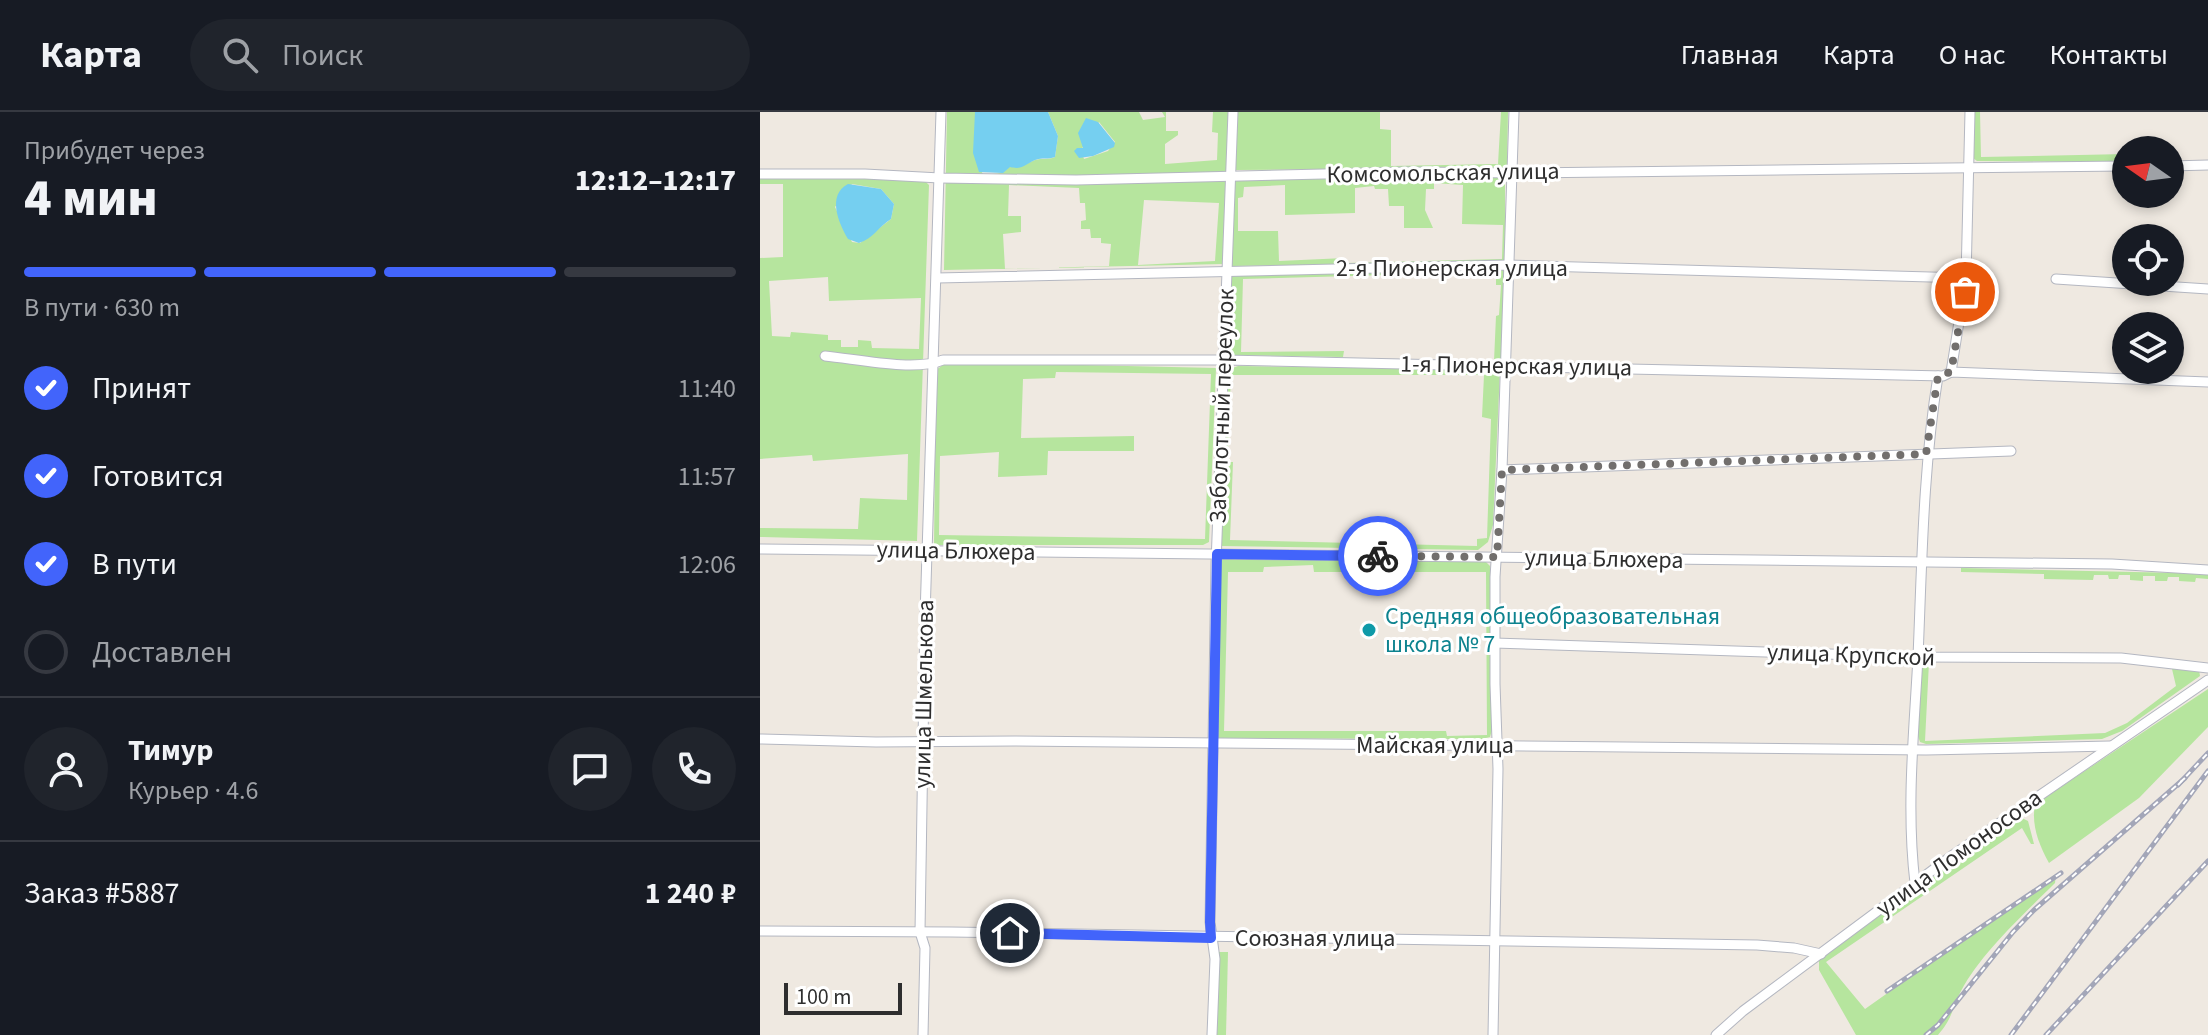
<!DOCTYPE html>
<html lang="ru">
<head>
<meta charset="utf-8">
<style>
	:root { --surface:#171b24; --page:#20242c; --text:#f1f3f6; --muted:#9ea1a6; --line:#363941; --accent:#4264fb }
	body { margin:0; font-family:"Source Sans 3",sans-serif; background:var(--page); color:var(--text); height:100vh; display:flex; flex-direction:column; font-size:30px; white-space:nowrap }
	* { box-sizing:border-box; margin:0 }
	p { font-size:26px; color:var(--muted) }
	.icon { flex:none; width:44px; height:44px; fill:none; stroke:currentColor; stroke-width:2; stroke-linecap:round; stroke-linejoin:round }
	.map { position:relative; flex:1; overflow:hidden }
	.panel { display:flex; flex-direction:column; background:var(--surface); width:760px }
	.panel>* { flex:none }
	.needle { width:52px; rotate:284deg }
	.controls { position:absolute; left:1352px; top:24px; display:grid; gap:16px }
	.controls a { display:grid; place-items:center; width:72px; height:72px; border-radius:50%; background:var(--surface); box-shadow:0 4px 12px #0003; font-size:40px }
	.scale { position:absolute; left:24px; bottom:20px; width:118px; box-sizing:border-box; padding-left:8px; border:4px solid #2e2e2e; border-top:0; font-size:22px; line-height:28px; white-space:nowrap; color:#2e2e2e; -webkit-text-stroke:6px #fff; paint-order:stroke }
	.pin { position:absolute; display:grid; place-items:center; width:68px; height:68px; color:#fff; margin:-34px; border:4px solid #fff; border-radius:50%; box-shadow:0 2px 8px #0007 }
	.courier { position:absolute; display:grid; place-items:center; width:80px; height:80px; margin:-40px; border:6px solid #4264fb; border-radius:50%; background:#fff; color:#222; box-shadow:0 2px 10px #0007 }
	.headline em { font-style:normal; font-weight:800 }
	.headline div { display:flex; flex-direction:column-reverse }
	.headline { display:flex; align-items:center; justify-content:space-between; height:136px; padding:0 24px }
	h1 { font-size:52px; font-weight:800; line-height:60px }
	.bar { display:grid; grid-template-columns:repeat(4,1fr); gap:12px 8px; align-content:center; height:96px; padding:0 24px }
	.bar i { height:10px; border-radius:6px; background:var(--line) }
	.bar .active { background:var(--accent) }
	.bar p { grid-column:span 4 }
	.line { display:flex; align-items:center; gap:20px; padding:0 24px; border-top:2px solid var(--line) }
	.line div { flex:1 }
	.round { display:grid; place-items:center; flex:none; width:84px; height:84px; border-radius:42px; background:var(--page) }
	ol { padding:0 24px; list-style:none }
	li { display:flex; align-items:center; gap:24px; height:88px }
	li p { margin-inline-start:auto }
	li .icon { padding:8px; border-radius:50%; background:var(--accent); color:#fff; stroke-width:4 }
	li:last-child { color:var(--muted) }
	li i { width:44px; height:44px; border:4px solid var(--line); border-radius:50% }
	header { display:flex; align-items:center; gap:48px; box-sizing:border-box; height:112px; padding:0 40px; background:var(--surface); border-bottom:2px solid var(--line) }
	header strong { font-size:38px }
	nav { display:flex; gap:44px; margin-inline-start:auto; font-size:28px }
	.search { width:560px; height:72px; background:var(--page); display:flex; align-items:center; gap:20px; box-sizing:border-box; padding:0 28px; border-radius:44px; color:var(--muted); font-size:30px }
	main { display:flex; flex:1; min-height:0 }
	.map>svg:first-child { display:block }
	.green { fill:#b6e59e; fill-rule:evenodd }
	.water { fill:#75cff0 }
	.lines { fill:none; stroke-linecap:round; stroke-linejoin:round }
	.minor-casing { stroke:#b4b7c1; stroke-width:11 }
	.minor { stroke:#fff; stroke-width:9 }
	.rail-casing { stroke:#a3a6b8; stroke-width:5 }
	.rail { stroke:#fff; stroke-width:2; stroke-dasharray:6; stroke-linecap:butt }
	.done { stroke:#726f6d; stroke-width:8; stroke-dasharray:0 14.4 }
	.route { stroke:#4264fb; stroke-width:10 }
	.culture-dot { fill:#0f9aa8; stroke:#fff; stroke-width:3 }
	.labels { text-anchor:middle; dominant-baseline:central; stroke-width:6; stroke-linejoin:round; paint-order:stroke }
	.street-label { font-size:24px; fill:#2e2e2e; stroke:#fff }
	.culture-label { font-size:24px; fill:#0d838f; stroke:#fff; text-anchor:start }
</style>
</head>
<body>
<header>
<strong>Карта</strong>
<div class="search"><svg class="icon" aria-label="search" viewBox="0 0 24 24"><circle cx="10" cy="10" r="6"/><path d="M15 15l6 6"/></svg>Поиск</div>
<nav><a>Главная</a><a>Карта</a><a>О нас</a><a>Контакты</a></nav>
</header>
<main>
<section class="panel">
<div class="headline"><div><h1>4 мин</h1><p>Прибудет через</p></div><em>12:12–12:17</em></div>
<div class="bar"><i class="active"></i><i class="active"></i><i class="active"></i><i></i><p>В пути · 630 m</p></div>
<ol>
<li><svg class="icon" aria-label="check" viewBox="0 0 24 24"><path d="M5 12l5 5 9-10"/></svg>Принят<p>11:40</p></li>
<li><svg class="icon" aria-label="check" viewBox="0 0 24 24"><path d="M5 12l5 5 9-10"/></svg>Готовится<p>11:57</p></li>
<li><svg class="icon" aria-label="check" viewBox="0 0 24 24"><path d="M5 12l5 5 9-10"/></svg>В пути<p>12:06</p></li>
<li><i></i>Доставлен</li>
</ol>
<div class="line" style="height:144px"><a class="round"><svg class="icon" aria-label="person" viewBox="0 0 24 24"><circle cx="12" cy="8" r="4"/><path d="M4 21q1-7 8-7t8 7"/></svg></a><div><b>Тимур</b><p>Курьер · 4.6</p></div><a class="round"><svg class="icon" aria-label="chat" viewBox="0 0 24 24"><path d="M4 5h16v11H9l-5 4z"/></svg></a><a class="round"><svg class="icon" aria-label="phone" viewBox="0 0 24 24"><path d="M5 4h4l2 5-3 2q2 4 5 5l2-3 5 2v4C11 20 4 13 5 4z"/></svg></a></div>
<div class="line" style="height:104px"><div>Заказ #5887</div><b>1 240 ₽</b></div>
</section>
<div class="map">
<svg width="1448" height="923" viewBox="0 0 1448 923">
	<rect width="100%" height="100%" fill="#efe9e1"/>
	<!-- green -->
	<g class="green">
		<path d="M187,0H215L218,54L223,62C234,62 241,63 249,55C264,55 263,53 275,48C282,46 288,48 295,45L298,24L288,0H379L383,8L405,5L402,0H406V19H418V23L405,32V52L457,48L458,21L452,20L453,0H469L463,152L184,158ZM339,10L355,30L348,39L324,47L321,38ZM249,73L319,76L320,91H325L326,108L321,109V117H330L331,126H341V131L351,132L349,154L245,157L243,122L261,120V104H248ZM384,88L459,91L455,149L378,153Z"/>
		<path d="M477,0H620V17L631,18V54L738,52L741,0H748L747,56L474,58Z"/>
		<path d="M1214,0H1220L1221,45L1366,42V50L1217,49L1213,46Z"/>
		<path d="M626,63L745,64V150L472,154L474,67ZM674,71L703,73L702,112L743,113L742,147L585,151V146L519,149L518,119H478V86L483,85L484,75L525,73V103L595,101V76L614,74L615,77H628L629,94H644V116H673L665,98L666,77H674Z"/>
		<path d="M0,67H163L169,73L157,429L0,425V416L98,417L100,386L147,388L148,342L53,349L52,343L0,347V146L23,145V72H0ZM92,72L121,77L134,92L131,107L100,131L92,130L75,95ZM68,165L69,189L161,186L159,237L112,236L111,229L98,228V235H81V228H68V223L31,220L30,225L12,224L9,169Z"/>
		<path d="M744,158L741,249H734L736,204L739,203L741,173H736V160L483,167L481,240L584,239L583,245L468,243L471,161Z"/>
		<path d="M187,250L456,256L449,430L443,433H174L176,258ZM296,260L451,262L445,427L179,423L180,344L239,340L238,365L287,363L288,339H374V324L261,326L263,267L295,266Z"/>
		<path d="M478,254L740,258L733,413L728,430L718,438L461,434L464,350H473L470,428L717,434V427L727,426L731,307L722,305L724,263H471L468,338H464L467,258Z"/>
		<path d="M461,447L593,448V460H554L553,453L504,455L503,460H468L464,619H686L687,624L727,623L726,460H601V448L726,450L730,454L732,618L730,625L722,627H684L457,626Z"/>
		<path d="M1201,456L1419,461L1448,463V467L1436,466L1435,470L1419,469V465H1408L1407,469H1395V464H1383V469L1370,468V463H1359L1358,467H1349L1348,463H1334L1333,468L1284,467V462L1201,460Z"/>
		<path d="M1160,549L1169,550L1165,629L1345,621L1367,611L1416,574L1412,557L1393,554L1439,558L1440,564L1362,619L1342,627L1166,632L1160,630L1157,621Z"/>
		<path d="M1448,577V615L1379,686L1289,751C1279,733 1271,713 1275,692Z"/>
		<path d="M1258,704L1268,709L1274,732H1271L1262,716L1066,850L1105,897L1296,762L1295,771C1264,802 1221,841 1201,879C1191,898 1194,904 1178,923H1096L1059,858V847Z"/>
		<path d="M459,840H468L466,923H457Z"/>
	</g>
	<!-- water -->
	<g class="water">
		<path d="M215,0H288L298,24L295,45C288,48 282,45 275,48C264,53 262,58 250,55L243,61L219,60L213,41Z"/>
		<path d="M326,6L338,10L355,31L354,35L333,44L319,46L314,39L317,36H323L318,21Z"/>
		<path d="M88,72L121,77L134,92L131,107C119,114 113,127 99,131L88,127C78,110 67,83 88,72Z"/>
	</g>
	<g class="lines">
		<defs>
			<g id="minor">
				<path d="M1410,54L1448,53"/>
				<path d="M0,62H105L180,66L316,68L648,60L761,61L1366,54"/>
				<path d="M177,166L749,153L1206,166"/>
				<path d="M1296,167L1448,177"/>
				<path d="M65,244C97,247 155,260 183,248H464L1183,264L1191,260L1448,270"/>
				<path d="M1191,260L1206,166L1210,0"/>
				<path d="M742,358L1251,339"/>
				<path d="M0,437L1352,452L1448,458"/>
				<path d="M734,531L1158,545L1361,546L1448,556"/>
				<path d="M0,627L116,630L255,629L1166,638L1350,634"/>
				<path d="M1155,771C1146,696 1154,620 1158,545C1162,450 1163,357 1178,264"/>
				<path d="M0,819L191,820L997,833L1034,836L1061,842"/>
				<path d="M163,923L165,836L160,820L165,504L181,0"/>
				<path d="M452,923L455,847L450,810L456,452L473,0"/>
				<path d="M733,923L738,657L735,572V465L742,358L754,0"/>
				<path d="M956,923L983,899L1193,743L1448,568"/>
			</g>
		</defs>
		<!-- minor casing -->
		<use href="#minor" class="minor-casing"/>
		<!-- minor -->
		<use href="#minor" class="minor"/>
		<defs>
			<g id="rail">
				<path d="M1418,673L1448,641"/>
				<path d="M1127,879L1301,761"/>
				<path d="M1166,923L1178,913L1253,820L1274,798L1425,666"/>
				<path d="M1251,923L1448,659"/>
				<path d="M1286,923L1448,749"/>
			</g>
		</defs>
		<!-- rail casing -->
		<use href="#rail" class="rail-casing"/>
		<!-- rail -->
		<use href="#rail" class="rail"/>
	</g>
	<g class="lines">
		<!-- done -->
		<path class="done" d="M618,444L737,445L742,358L1166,342L1178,264L1191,260L1205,180"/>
		<!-- route -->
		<path class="route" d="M250,821L451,826L450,810L457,442L618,444"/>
	</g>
	<!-- markers -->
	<circle class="culture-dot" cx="609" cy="518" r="8"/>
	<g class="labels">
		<!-- street labels -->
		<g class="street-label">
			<text transform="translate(683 61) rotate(-1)">Комсомольская улица</text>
			<text x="692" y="156">2-я Пионерская улица</text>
			<text transform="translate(756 254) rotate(1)">1-я Пионерская улица</text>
			<text transform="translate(462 294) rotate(-88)">Заболотный переулок</text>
			<text transform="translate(196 439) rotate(1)">улица Блюхера</text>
			<text transform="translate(844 447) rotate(1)">улица Блюхера</text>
			<text transform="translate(1091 543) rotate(2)">улица Крупской</text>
			<text transform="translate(164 582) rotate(-89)">улица Шмелькова</text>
			<text x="675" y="633">Майская улица</text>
			<text transform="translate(1199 741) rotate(-36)">улица Ломоносова</text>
			<text x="555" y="826">Союзная улица</text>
		</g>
		<!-- culture labels -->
		<g class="culture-label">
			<text x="625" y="504">Средняя общеобразовательная<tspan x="625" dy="28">школа № 7</tspan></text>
		</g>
	</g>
</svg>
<div class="controls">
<a><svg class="needle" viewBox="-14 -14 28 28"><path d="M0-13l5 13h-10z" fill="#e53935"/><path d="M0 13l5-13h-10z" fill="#9ea1a6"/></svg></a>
<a><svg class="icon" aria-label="locate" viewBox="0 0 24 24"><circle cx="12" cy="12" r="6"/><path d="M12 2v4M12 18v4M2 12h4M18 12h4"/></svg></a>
<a><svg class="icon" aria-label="layers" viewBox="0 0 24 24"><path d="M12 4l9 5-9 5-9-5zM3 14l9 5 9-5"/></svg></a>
</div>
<div class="scale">100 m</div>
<div class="pin" style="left:1205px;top:180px;background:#ea580c"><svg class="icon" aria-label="bag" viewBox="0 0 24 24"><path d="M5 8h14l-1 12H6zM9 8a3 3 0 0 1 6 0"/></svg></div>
<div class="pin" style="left:250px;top:821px;background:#1f2937"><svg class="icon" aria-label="home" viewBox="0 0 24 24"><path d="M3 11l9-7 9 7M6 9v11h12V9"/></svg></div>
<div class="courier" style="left:618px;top:444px"><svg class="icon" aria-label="bike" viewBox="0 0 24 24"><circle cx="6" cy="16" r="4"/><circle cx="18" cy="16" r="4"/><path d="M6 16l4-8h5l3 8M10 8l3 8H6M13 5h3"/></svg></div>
</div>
</main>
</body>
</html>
